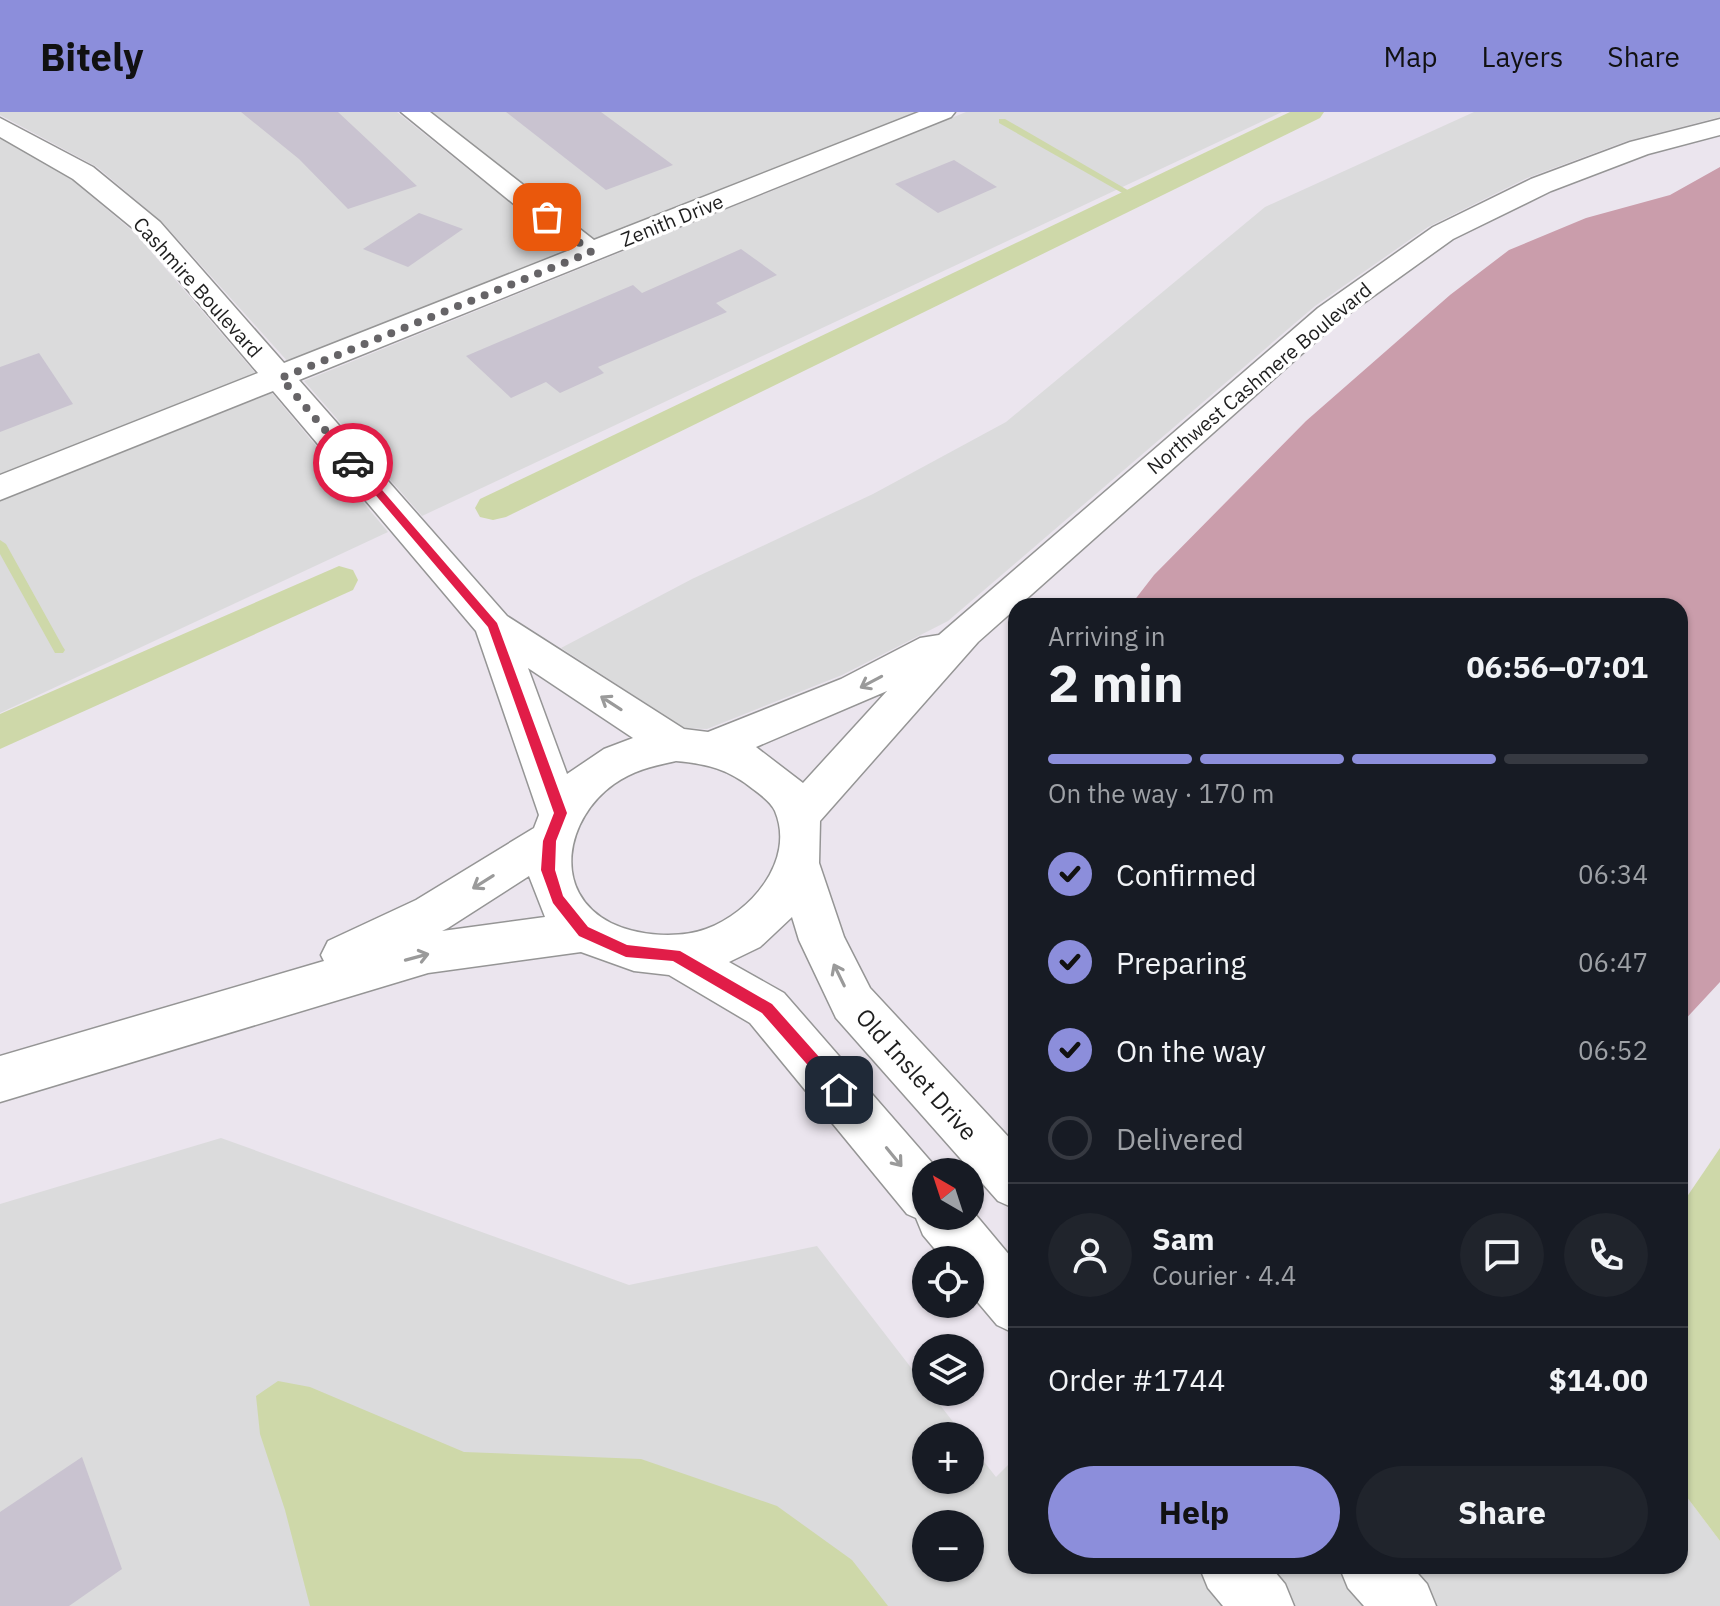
<!DOCTYPE html>
<html lang="en">
<head>
<meta charset="utf-8">
<style>
	:root { --surface:#171b24; --page:#20242c; --text:#f1f3f6; --muted:#9ea1a6; --line:#363941; --accent:#8c8edb }
	body { margin:0; font-family:"IBM Plex Sans",sans-serif; background:var(--page); color:var(--text); height:100vh; display:flex; flex-direction:column; font-size:30px; white-space:nowrap }
	* { box-sizing:border-box; margin:0 }
	p { font-size:26px; color:var(--muted) }
	.icon { flex:none; width:44px; height:44px; fill:none; stroke:currentColor; stroke-width:2; stroke-linecap:round; stroke-linejoin:round }
	.map { position:relative; flex:1; overflow:hidden }
	.drawer { position:absolute; left:1008px; top:486px; width:680px; height:976px; display:flex; flex-direction:column; background:var(--surface); border-radius:24px; box-shadow:0 2px 6px #0004 }
	.drawer>* { flex:none }
	.needle { width:52px; rotate:321deg }
	.fabs { position:absolute; left:912px; top:1046px; display:grid; gap:16px }
	.fabs a { display:grid; place-items:center; width:72px; height:72px; border-radius:50%; background:var(--surface); box-shadow:0 2px 6px #0004; font-size:40px }
	.pin { position:absolute; display:grid; place-items:center; width:68px; height:68px; color:#fff; margin:-34px; border-radius:16px; box-shadow:0 4px 12px #0006 }
	.courier { position:absolute; display:grid; place-items:center; width:80px; height:80px; margin:-40px; border:6px solid #e11d48; border-radius:50%; background:#fff; color:#222; box-shadow:0 2px 10px #0007 }
	.overview em { font-style:normal; font-weight:700 }
	.overview div { display:flex; flex-direction:column-reverse }
	.overview { display:flex; align-items:center; justify-content:space-between; height:136px; padding:0 40px }
	h1 { font-size:52px; font-weight:700; line-height:60px }
	.bar { display:grid; grid-template-columns:repeat(4,1fr); gap:12px 8px; align-content:center; height:96px; padding:0 40px }
	.bar i { height:10px; border-radius:6px; background:var(--line) }
	.bar .current { background:var(--accent) }
	.bar p { grid-column:span 4 }
	.line { display:flex; align-items:center; gap:20px; padding:0 40px; border-top:2px solid var(--line) }
	.line div { flex:1 }
	.round { display:grid; place-items:center; flex:none; width:84px; height:84px; border-radius:42px; background:var(--page) }
	ol { padding:0 40px; list-style:none }
	li { display:flex; align-items:center; gap:24px; height:88px }
	li p { margin-inline-start:auto }
	li .icon { padding:8px; border-radius:50%; background:var(--accent); color:#111; stroke-width:4 }
	li:last-child { color:var(--muted) }
	li i { width:44px; height:44px; border:4px solid var(--line); border-radius:50% }
	.action { display:flex; gap:16px; margin-top:auto; padding:16px 40px }
	.action a { flex:1; height:92px; border-radius:48px; background:var(--accent); color:#111; font-size:32px; font-weight:700; line-height:92px; text-align:center }
	.action a+a { background:var(--page); color:var(--text) }
	header { display:flex; align-items:center; gap:48px; box-sizing:border-box; height:112px; padding:0 40px; background:var(--accent); color:#111 }
	header strong { font-size:38px }
	nav { display:flex; gap:44px; margin-inline-start:auto; font-size:28px }
	.map>svg:first-child { display:block }
	.residential { fill:#dbdbdc; fill-rule:evenodd }
	.forest { fill:#ca9dab }
	.water { fill:#ced8a9 }
	.lines { fill:none; stroke-linecap:round; stroke-linejoin:round }
	.stream { fill:#ced8a9; fill-rule:evenodd }
	.canal { fill:#ced8a9; fill-rule:evenodd }
	.building { fill:#c9c3d0 }
	.minor-casing { stroke:#959595; stroke-width:3 }
	.minor { fill:#fff; fill-rule:evenodd }
	.oneway { stroke:#9a9a9a }
	.route { fill:#e11d48 }
	.done { stroke:#666467; stroke-width:8; stroke-dasharray:0 14.4 }
	.labels { text-anchor:middle; dominant-baseline:central; stroke-width:7; stroke-linejoin:round; paint-order:stroke }
	.far-street-label { font-size:20px; fill:#1e1e1e; stroke:#fff }
	.street-label { font-size:24px; fill:#1e1e1e; stroke:#fff }
</style>
</head>
<body>
<header>
<strong>Bitely</strong>
<nav><a>Map</a><a>Layers</a><a>Share</a></nav>
</header>
<div class="map">
<svg width="1720" height="1494" viewBox="0 0 1720 1494">
	<rect width="100%" height="100%" fill="#ebe5ee"/>
	<!-- residential -->
	<g class="residential">
		<path d="M0,0H397L569,138L289,251L163,111L97,55L0,3Z"/>
		<path d="M431,0H918L595,128Z"/>
		<path d="M966,0H1282L422,404L304,269Z"/>
		<path d="M1474,0H1720V5L1627,29L1527,66L1428,115L1315,194L948,509L842,563L707,617L684,616L561,536L692,467L873,382L1006,310L1265,95Z"/>
		<path d="M0,26L70,66L136,122L257,263L0,363Z"/>
		<path d="M272,281L388,420L0,601V389Z"/>
		<path d="M221,1026L629,1173L817,1134L926,1275V1280H930L964,1324H926V1368H970V1332L996,1365L1016,1345V1454H1680V1376L1720,1429V1494H0V1092ZM926,1412H970V1456H926Z"/>
	</g>
	<!-- forest -->
	<path class="forest" d="M1720,55V870L1680,913V494H1130L1154,463L1306,309L1450,183L1509,138L1586,106L1670,83Z"/>
	<!-- water -->
	<g class="water">
		<path d="M1720,1036V1429L1680,1376V1095Z"/>
		<path d="M278,1269L310,1275L464,1340L641,1347L777,1394L852,1448L888,1494H310L285,1398L260,1322L256,1284Z"/>
	</g>
	<g class="lines">
		<!-- stream -->
		<g class="stream">
			<path d="M999,7H1005L1138,84L1131,86L999,11Z"/>
			<path d="M0,428L6,432L63,535L65,538L63,541H55L0,442Z"/>
		</g>
		<!-- canal -->
		<g class="canal">
			<path d="M1290,0H1324L1320,6L506,405L493,408L480,405L475,396L480,387Z"/>
			<path d="M339,454L353,458L358,468L353,478L0,637V602Z"/>
		</g>
	</g>
	<!-- building -->
	<g class="building">
		<path d="M241,0H338L417,74L348,97L299,47Z"/>
		<path d="M506,0H601L673,53L606,78Z"/>
		<path d="M954,48L997,75L938,101L895,72Z"/>
		<path d="M419,101L463,117L408,155L363,137Z"/>
		<path d="M741,137L777,163L716,191L727,200L598,255L604,261L560,281L546,270L511,286L466,244L633,173L642,181Z"/>
		<path d="M39,241L73,292L0,320V255Z"/>
		<path d="M82,1345L122,1457L69,1494H0V1400Z"/>
	</g>
	<g class="lines">
		<defs>
			<g id="minor">
				<path d="M401,0H430L594,128L919,0H955L951,5L299,268L507,504L684,617L708,620L841,567L920,526L939,523L1318,196L1433,115L1531,67L1630,30L1720,7V23L1648,42L1551,79L1453,127L1340,208L978,530L820,709L819,751L844,825L870,876L1016,1033V1097L998,1089L836,906L799,828L792,805L760,835L729,850L784,881L940,1060H926V1104H970V1096L1016,1151V1222L997,1213L970,1181V1148H944L923,1123L916,1106L907,1102L750,911L669,863L634,859L581,840L428,861L0,990V944L324,849L321,843L328,829L416,788L534,716L539,703L476,519L273,279L0,388V363L258,261L140,122L73,67L0,25V6L93,55L160,110L284,251L570,138ZM528,556L633,626L604,637L567,662ZM887,579L803,671L756,635ZM676,649C708,652 728,657 753,677C761,683 771,690 775,699C796,749 750,801 706,817C678,827 638,824 611,811C550,780 566,706 614,672C634,658 653,654 676,649ZM529,764L545,805L442,819L448,816Z"/>
				<path d="M1199,1454H1270L1285,1472L1294,1494H1223L1208,1476Z"/>
				<path d="M1339,1454H1411L1427,1472L1436,1494H1364L1348,1476Z"/>
			</g>
		</defs>
		<!-- minor casing -->
		<use href="#minor" class="minor-casing"/>
		<!-- minor -->
		<use href="#minor" class="minor"/>
	</g>
	<!-- one-way arrows -->
	<defs><path id="oneway-shaft" d="M-6 0H5M1.5-3L5.5 0L1.5 3" fill="none" stroke-width="1.6" stroke-linecap="round" stroke-linejoin="round" transform="scale(2)"/></defs>
	<g class="oneway">
		<use href="#oneway-shaft" transform="translate(871 570) rotate(152)"/>
		<use href="#oneway-shaft" transform="translate(611 591) rotate(-147)"/>
		<use href="#oneway-shaft" transform="translate(483 770) rotate(148)"/>
		<use href="#oneway-shaft" transform="translate(417 845) rotate(-15)"/>
		<use href="#oneway-shaft" transform="translate(839 863) rotate(-116)"/>
		<use href="#oneway-shaft" transform="translate(894 1045) rotate(51)"/>
	</g>
	<!-- route -->
	<path class="route" d="M350,349H357L497,511L567,701L556,729L555,758L563,784L588,815L627,833L680,839L772,892L844,973V983H834L762,901L673,849L626,845L579,824L553,791L541,758L543,729L554,701L488,515L350,353Z"/>
	<g class="lines">
		<!-- done -->
		<path class="done" d="M353,351L281,266L591,140L547,105"/>
	</g>
	<g class="labels">
		<!-- far-street labels -->
		<g class="far-street-label">
			<text transform="translate(672 108) rotate(-22)">Zenith Drive</text>
			<text transform="translate(198 175) rotate(48)">Cashmire Boulevard</text>
			<text transform="translate(1259 266) rotate(-40)">Northwest Cashmere Boulevard</text>
		</g>
		<!-- street labels -->
		<g class="street-label">
			<text transform="translate(917 962) rotate(48)">Old Inslet Drive</text>
		</g>
	</g>
</svg>
<div class="fabs">
<a><svg class="needle" viewBox="-14 -14 28 28"><path d="M0-13l5 13h-10z" fill="#e53935"/><path d="M0 13l5-13h-10z" fill="#9ea1a6"/></svg></a>
<a><svg class="icon" aria-label="locate" viewBox="0 0 24 24"><circle cx="12" cy="12" r="6"/><path d="M12 2v4M12 18v4M2 12h4M18 12h4"/></svg></a>
<a><svg class="icon" aria-label="layers" viewBox="0 0 24 24"><path d="M12 4l9 5-9 5-9-5zM3 14l9 5 9-5"/></svg></a>
<a>+</a>
<a>−</a>
</div>
<div class="pin" style="left:547px;top:105px;background:#ea580c"><svg class="icon" aria-label="bag" viewBox="0 0 24 24"><path d="M5 8h14l-1 12H6zM9 8a3 3 0 0 1 6 0"/></svg></div>
<div class="pin" style="left:839px;top:978px;background:#1f2937"><svg class="icon" aria-label="home" viewBox="0 0 24 24"><path d="M3 11l9-7 9 7M6 9v11h12V9"/></svg></div>
<div class="courier" style="left:353px;top:351px"><svg class="icon" aria-label="car" viewBox="0 0 24 24"><path d="M5 17H2v-5l4-1 3-4h7l3 4 3 1v5h-3M9 17h6M6 11h13"/><circle cx="7" cy="17" r="2"/><circle cx="17" cy="17" r="2"/></svg></div>
<section class="drawer">
<div class="overview"><div><h1>2 min</h1><p>Arriving in</p></div><em>06:56–07:01</em></div>
<div class="bar"><i class="current"></i><i class="current"></i><i class="current"></i><i></i><p>On the way · 170 m</p></div>
<ol>
<li><svg class="icon" aria-label="check" viewBox="0 0 24 24"><path d="M5 12l5 5 9-10"/></svg>Confirmed<p>06:34</p></li>
<li><svg class="icon" aria-label="check" viewBox="0 0 24 24"><path d="M5 12l5 5 9-10"/></svg>Preparing<p>06:47</p></li>
<li><svg class="icon" aria-label="check" viewBox="0 0 24 24"><path d="M5 12l5 5 9-10"/></svg>On the way<p>06:52</p></li>
<li><i></i>Delivered</li>
</ol>
<div class="line" style="height:144px"><a class="round"><svg class="icon" aria-label="person" viewBox="0 0 24 24"><circle cx="12" cy="8" r="4"/><path d="M4 21q1-7 8-7t8 7"/></svg></a><div><b>Sam</b><p>Courier · 4.4</p></div><a class="round"><svg class="icon" aria-label="chat" viewBox="0 0 24 24"><path d="M4 5h16v11H9l-5 4z"/></svg></a><a class="round"><svg class="icon" aria-label="phone" viewBox="0 0 24 24"><path d="M5 4h4l2 5-3 2q2 4 5 5l2-3 5 2v4C11 20 4 13 5 4z"/></svg></a></div>
<div class="line" style="height:104px"><div>Order #1744</div><b>$14.00</b></div>
<div class="action"><a>Help</a><a>Share</a></div>
</section>
</div>
</body>
</html>
